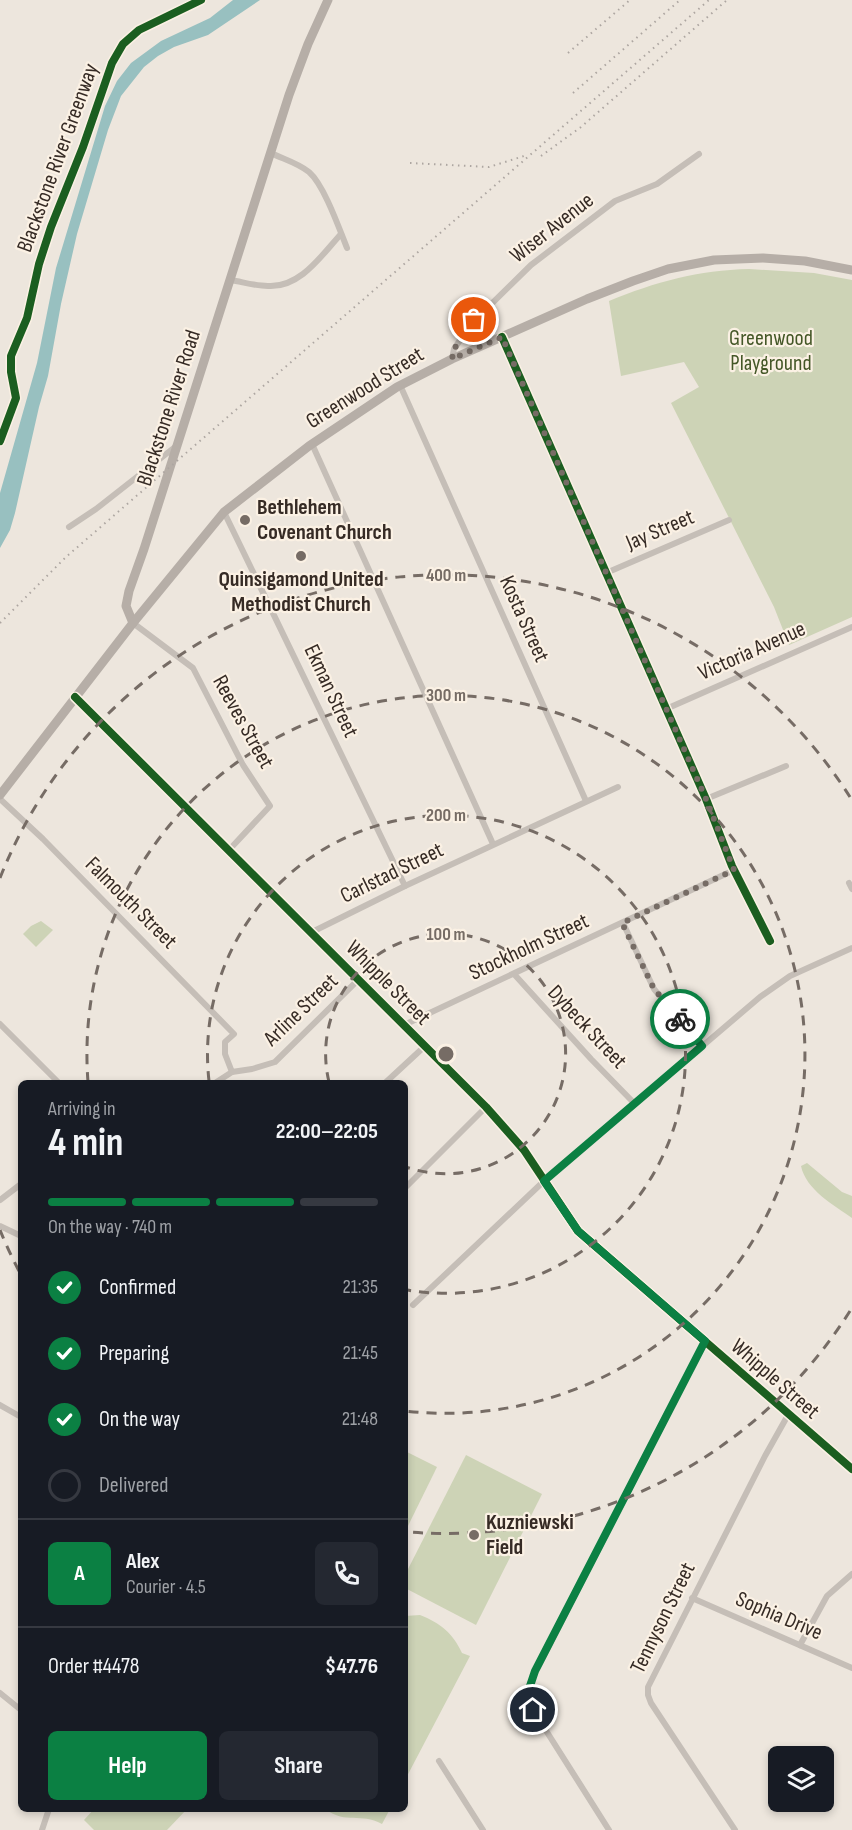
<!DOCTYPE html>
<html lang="en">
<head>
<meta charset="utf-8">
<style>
	:root { --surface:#171b24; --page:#242831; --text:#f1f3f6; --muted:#9ea1a6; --line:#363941; --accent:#0b8043 }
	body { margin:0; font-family:"Sofia Sans Condensed",sans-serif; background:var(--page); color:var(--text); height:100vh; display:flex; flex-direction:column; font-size:22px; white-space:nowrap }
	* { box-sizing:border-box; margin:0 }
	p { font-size:20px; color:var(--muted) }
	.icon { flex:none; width:33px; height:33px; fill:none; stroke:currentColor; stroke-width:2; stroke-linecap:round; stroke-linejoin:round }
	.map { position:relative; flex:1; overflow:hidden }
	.panel { position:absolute; left:18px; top:1080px; width:390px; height:732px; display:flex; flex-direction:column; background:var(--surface); border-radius:9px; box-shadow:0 3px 9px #0003 }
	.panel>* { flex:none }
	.fabs { position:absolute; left:768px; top:1746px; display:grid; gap:12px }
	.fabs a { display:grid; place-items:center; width:66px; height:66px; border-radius:9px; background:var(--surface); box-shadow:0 3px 9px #0003; font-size:30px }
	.pin { position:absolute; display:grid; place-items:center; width:51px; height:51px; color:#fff; margin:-26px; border:3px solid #fff; border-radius:50%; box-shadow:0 2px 6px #0007 }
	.courier { position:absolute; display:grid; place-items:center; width:60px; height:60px; margin:-30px; border:4px solid #0b8043; border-radius:50%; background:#fff; color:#222; box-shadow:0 2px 8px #0007 }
	.summary em { font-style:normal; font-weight:700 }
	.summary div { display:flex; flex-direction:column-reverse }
	.summary { display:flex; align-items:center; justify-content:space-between; height:102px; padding:0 30px }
	h1 { font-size:39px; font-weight:700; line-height:45px }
	.bar { display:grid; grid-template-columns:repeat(4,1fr); gap:9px 6px; align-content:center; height:72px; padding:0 30px }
	.bar i { height:8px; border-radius:4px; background:var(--line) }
	.bar .on { background:var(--accent) }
	.bar p { grid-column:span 4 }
	.line { display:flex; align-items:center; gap:15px; padding:0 30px; border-top:2px solid var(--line) }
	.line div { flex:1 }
	.round { display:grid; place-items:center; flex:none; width:63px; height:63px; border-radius:9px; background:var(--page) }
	ol { padding:0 30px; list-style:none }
	li { display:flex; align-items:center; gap:18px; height:66px }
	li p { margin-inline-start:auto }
	li .icon { padding:6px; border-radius:50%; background:var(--accent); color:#fff; stroke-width:4 }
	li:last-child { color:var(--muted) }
	li i { width:33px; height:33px; border:3px solid var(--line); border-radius:50% }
	.cta { display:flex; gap:12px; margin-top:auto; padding:12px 30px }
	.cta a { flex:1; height:69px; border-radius:9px; background:var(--accent); color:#fff; font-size:24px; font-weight:700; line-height:69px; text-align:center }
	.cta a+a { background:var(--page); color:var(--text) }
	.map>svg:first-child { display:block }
	.green { fill:#cdd3b6 }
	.water { fill:#98c0c0 }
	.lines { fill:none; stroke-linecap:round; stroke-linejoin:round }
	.street { stroke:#c5beb7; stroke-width:6 }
	.secondary { stroke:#b6aea7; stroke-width:9 }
	.rail { stroke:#ada6a1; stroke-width:2; stroke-dasharray:1.5 4.5; stroke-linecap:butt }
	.cycleway-casing { stroke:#fbf1e4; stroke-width:11 }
	.cycleway { stroke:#1b5e20; stroke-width:8 }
	.done { stroke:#766c65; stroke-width:6; stroke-dasharray:0 10.8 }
	.route { stroke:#0b8043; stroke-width:8 }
	.ring { fill:none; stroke:#766c65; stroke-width:3; stroke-dasharray:10 8 }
	.poi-dot { fill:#766c65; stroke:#fbf1e4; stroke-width:2 }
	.labels { text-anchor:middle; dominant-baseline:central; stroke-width:4.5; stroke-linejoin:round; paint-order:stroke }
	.street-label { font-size:22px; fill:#362b25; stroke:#fbf1e4 }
	.park-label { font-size:22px; fill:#445727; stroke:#fbf1e4 }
	.poi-label { font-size:22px; font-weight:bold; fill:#362b25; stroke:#fbf1e4; text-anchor:start }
	.centre { fill:#766c65; stroke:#fbf1e4; stroke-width:3 }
	.ring-label { font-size:18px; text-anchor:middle; font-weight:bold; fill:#766c65; stroke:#fbf1e4; stroke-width:4.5; stroke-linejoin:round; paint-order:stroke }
</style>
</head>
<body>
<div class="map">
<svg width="852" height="1830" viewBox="0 0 852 1830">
	<rect width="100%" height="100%" fill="#ede6dd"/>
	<!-- green -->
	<g class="green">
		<path d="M749,269L814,273L852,280V617L789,645L774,607L671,403L699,387L684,362L621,376L609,301C655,282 699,270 749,269Z"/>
		<path d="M41,921L53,930L36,947L23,934L31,926Z"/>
		<path d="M807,1163L842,1192L852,1196V1218C834,1205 806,1190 801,1166Z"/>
		<path d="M405,1451L437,1467L405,1532Z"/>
		<path d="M466,1455L542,1494L476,1625L405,1588V1575Z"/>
		<path d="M420,1615C440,1623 453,1633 462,1653L470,1656L405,1780V1616Z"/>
		<path d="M94,1809H187L167,1830H94L84,1820Z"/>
		<path d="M325,1809H390L382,1824C360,1812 347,1825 325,1809Z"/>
	</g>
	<!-- water -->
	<path class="water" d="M233,0H260L208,35L174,47L158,56L144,67L121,96L108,130L77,234L61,304L48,376L39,407L15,513L10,530L0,548V493L37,363L56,268L105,106L117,81L131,63L161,41L210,18Z"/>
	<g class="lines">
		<!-- street -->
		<g class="street">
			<path d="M271,153C283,159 298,163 309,172C324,185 339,228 347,248"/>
			<path d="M231,280C243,282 255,286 268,286C300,288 321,256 341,234"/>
			<path d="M502,337L706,799L732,866L770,941"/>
			<path d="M452,359L454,349L471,324L531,265L615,201L657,184L699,154"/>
			<path d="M400,385L586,801"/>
			<path d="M312,444L493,844"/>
			<path d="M224,512L405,886"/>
			<path d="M69,527L96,509L175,447"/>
			<path d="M606,573L729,520"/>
			<path d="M133,623L193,668L243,765L270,806L229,850"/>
			<path d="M75,697L486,1107L524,1150L578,1231L852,1469"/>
			<path d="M666,709L852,627"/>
			<path d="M0,799L43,839L234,1034L225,1042V1054L232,1072"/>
			<path d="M706,799L786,766"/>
			<path d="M849,883L852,889"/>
			<path d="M623,923L654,989L702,1046"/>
			<path d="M312,932L405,886L618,787"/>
			<path d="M514,974L591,1059L634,1103"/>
			<path d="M0,1024L59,1083"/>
			<path d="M404,1025L734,870"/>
			<path d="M215,1083L232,1072L252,1069L275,1062L358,980"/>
			<path d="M385,1083L425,1046"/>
			<path d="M405,1188L486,1107"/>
			<path d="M0,1200L21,1184"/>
			<path d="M0,1226L21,1236"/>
			<path d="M413,1305L544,1181L760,997L790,976L852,948"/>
			<path d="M0,1405L21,1417"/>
			<path d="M692,1598L852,1668"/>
			<path d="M800,1645L827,1596L852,1574"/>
			<path d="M0,1693L21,1710"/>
			<path d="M439,1761L483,1830"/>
			<path d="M42,1830L49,1809"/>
			<path d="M609,1830L533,1710L528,1693L530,1683L705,1341"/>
			<path d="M735,1830L651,1703L648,1695V1687L765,1456L788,1415"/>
		</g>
		<!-- secondary -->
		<g class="secondary">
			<path d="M133,623L126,606L129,591L144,549L289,95L308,44L328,0"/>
			<path d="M0,795L133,623L224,512L309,446L397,387L452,359L587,299L633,281L668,269L714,260L763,258L805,261L852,270"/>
		</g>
		<!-- rail -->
		<g class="rail">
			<path d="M568,53L630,0"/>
			<path d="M573,93L680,0"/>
			<path d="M541,156L581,127L727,0"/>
			<path d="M410,163L489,167L524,156"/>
			<path d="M0,623L66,557L709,0"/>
		</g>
		<defs>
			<g id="cycleway">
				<path d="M502,337L706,799L732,866L770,941"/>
				<path d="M0,441L16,398L11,372V356L27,318L39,264L51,227L83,147L112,63L123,44L139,30L201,0"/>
				<path d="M75,697L486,1107L524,1150L578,1231L852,1469"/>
			</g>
		</defs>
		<!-- cycleway casing -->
		<use href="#cycleway" class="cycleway-casing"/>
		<!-- cycleway -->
		<use href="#cycleway" class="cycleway"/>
	</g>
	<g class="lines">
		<!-- done -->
		<path class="done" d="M474,320L454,349L452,359L502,337L706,799L734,870L622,923L654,989L680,1019"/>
		<!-- route -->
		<path class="route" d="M533,1710L528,1692L535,1671L705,1341L578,1231L544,1181L702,1046L680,1019"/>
	</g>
	<!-- distance rings -->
	<g class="ring">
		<path d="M329 1082A120 120 0 1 1 406 1167"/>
		<path d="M209 1081A239 239 0 1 1 407 1290"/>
		<path d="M88 1082A359 359 0 1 1 405 1411"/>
		<path d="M850 1311A479 479 0 0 1 408 1532M19 1271A479 479 0 0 1 0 1230M0 878A479 479 0 0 1 850 797"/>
	</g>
	<!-- markers -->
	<g class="poi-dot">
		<circle cx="245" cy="520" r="6"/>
		<circle cx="301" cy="556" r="6"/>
		<circle cx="474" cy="1535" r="6"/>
	</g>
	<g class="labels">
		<!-- street labels -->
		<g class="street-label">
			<text transform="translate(58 158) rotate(-70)">Blackstone River Greenway</text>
			<text transform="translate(552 228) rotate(-38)">Wiser Avenue</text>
			<text transform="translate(365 388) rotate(-32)">Greenwood Street</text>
			<text transform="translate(169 408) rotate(-72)">Blackstone River Road</text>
			<text transform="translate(660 530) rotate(-23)">Jay Street</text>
			<text transform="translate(524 619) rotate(66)">Kosta Street</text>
			<text transform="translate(752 651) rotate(-24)">Victoria Avenue</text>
			<text transform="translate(331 691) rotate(65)">Ekman Street</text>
			<text transform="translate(243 722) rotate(61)">Reeves Street</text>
			<text transform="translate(392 873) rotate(-26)">Carlstad Street</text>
			<text transform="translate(131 903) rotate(45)">Falmouth Street</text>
			<text transform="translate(529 947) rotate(-25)">Stockholm Street</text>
			<text transform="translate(388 983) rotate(45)">Whipple Street</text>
			<text transform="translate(301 1010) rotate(-44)">Arline Street</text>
			<text transform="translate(587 1027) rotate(47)">Dybeck Street</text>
			<text transform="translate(775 1379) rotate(41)">Whipple Street</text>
			<text transform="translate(779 1616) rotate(23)">Sophia Drive</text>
			<text transform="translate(663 1618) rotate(-64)">Tennyson Street</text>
		</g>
		<!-- park labels -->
		<g class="park-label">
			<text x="771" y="338">Greenwood<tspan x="771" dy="25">Playground</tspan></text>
		</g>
		<!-- poi labels -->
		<g class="poi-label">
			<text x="257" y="507">Bethlehem<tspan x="257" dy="25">Covenant Church</tspan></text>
			<text x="301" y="579" text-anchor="middle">Quinsigamond United<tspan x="301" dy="25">Methodist Church</tspan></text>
			<text x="486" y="1522">Kuzniewski<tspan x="486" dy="25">Field</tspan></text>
		</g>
	</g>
	<circle cx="446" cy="1054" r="9" class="centre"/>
	<g class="ring-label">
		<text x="446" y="581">400 m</text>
		<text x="446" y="701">300 m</text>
		<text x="446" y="821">200 m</text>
		<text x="446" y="940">100 m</text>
	</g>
</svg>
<div class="fabs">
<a><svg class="icon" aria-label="layers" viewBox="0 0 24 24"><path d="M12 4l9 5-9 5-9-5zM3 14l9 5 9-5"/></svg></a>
</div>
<div class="pin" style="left:474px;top:320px;background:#ea580c"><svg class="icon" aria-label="bag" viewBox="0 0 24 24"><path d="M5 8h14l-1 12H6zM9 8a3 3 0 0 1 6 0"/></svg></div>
<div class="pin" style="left:533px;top:1710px;background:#1f2937"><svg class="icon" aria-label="home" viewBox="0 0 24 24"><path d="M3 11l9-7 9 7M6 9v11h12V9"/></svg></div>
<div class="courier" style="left:680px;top:1019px"><svg class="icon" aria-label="bike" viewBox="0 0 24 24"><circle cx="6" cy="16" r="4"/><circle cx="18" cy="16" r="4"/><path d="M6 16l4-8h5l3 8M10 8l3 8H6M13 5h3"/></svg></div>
<section class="panel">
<div class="summary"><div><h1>4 min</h1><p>Arriving in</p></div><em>22:00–22:05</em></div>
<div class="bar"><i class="on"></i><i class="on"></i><i class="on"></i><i></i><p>On the way · 740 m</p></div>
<ol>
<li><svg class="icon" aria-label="check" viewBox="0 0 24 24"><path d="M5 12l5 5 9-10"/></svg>Confirmed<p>21:35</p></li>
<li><svg class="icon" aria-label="check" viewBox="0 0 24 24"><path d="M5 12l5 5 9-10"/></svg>Preparing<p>21:45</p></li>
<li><svg class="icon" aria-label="check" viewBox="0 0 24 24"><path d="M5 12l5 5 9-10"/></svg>On the way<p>21:48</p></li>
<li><i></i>Delivered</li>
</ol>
<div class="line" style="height:108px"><b class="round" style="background:var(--accent);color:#fff">A</b><div><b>Alex</b><p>Courier · 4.5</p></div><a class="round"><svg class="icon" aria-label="phone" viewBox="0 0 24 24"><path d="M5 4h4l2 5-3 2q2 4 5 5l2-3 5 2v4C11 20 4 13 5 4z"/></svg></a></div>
<div class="line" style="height:78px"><div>Order #4478</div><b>$47.76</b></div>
<div class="cta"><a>Help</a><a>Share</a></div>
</section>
</div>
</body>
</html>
